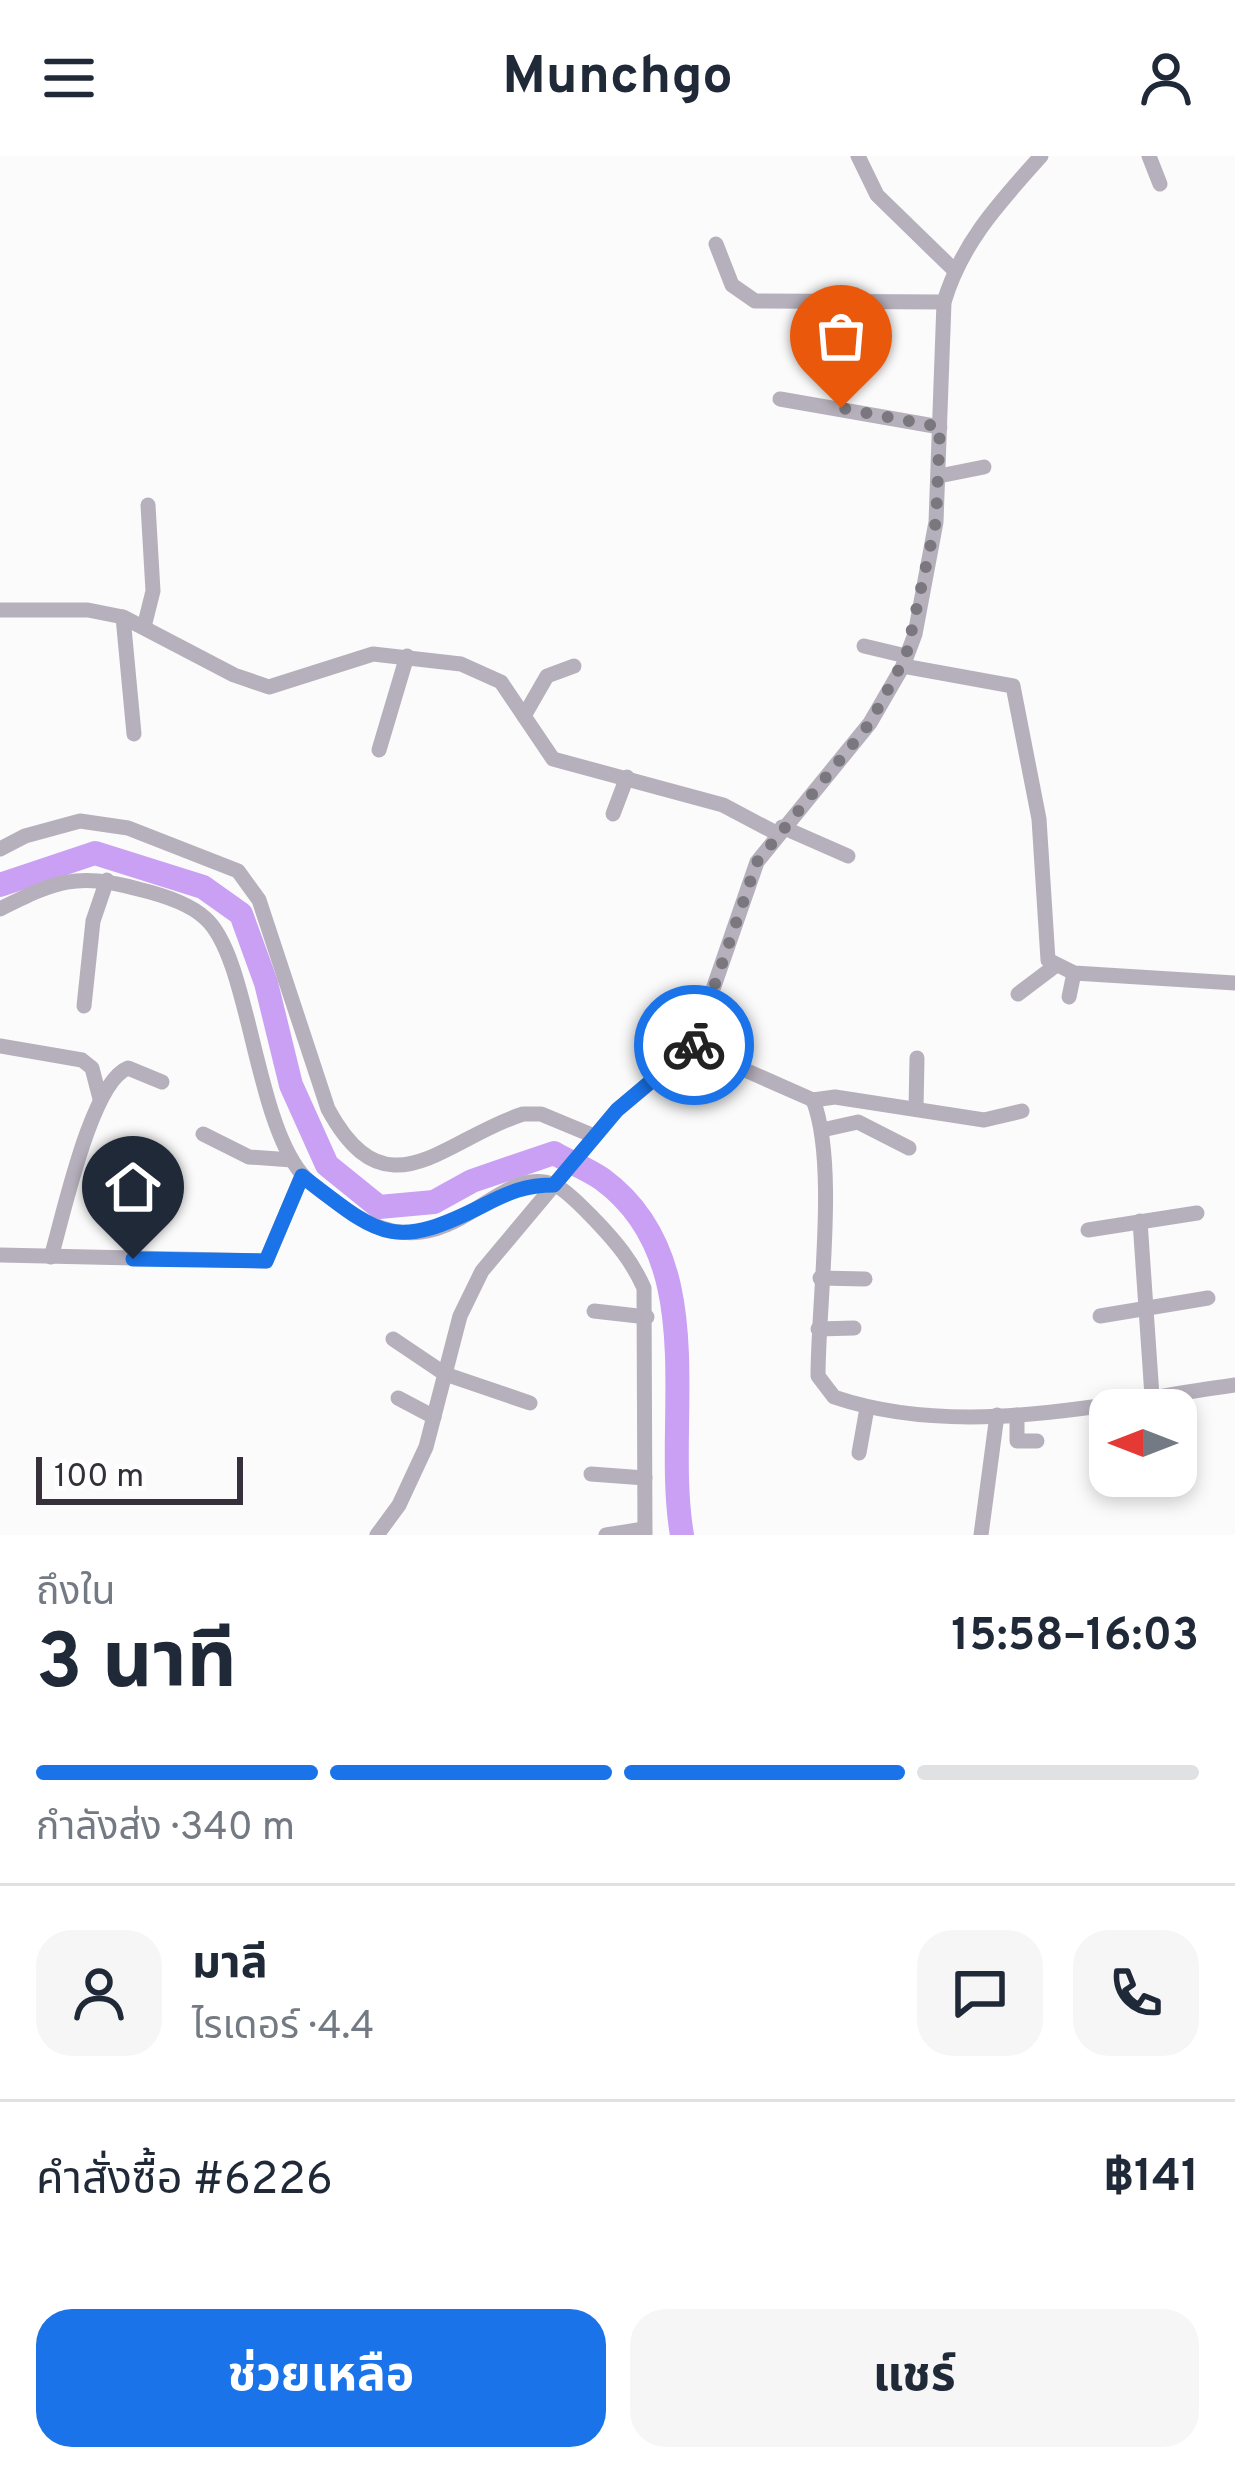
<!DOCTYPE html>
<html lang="th">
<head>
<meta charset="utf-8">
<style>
	:root { --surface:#fff; --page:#f6f6f7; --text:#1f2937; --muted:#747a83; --line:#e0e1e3; --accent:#1a73e8 }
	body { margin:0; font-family:Overpass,"Noto Sans Thai",sans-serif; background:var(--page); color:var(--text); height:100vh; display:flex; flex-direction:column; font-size:45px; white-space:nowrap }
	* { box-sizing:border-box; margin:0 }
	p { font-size:39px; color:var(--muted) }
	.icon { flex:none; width:66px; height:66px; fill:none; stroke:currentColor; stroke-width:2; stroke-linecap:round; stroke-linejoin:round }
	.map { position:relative; height:1379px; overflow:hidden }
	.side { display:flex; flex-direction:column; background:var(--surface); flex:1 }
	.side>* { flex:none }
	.needle { width:78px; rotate:270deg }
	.fabs { position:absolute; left:1089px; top:1233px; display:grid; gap:24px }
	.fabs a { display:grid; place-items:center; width:108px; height:108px; border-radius:24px; background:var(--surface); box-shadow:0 6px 18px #0003; font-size:60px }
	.scale { position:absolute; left:36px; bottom:30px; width:207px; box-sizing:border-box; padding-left:12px; border:6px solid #35303a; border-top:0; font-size:33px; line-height:42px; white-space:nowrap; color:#35303a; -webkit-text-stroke:9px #fff; paint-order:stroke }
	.pin { position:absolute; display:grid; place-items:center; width:102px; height:102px; color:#fff; margin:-123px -51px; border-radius:50% 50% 50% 0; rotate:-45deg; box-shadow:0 0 12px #0007 }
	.pin .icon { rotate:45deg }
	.courier { position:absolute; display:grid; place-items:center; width:120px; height:120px; margin:-60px; border:9px solid #1a73e8; border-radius:50%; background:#fff; color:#222; box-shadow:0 3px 15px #0007 }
	.overview em { font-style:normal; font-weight:700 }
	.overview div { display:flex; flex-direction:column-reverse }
	.overview { display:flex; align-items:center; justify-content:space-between; height:204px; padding:0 36px }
	h1 { font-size:78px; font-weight:700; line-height:90px }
	.bar { display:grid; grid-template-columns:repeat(4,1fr); gap:18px 12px; align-content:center; height:144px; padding:0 36px }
	.bar i { height:15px; border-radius:9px; background:var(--line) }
	.bar .on { background:var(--accent) }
	.bar p { grid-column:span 4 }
	.line { display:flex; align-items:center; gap:30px; padding:0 36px; border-top:3px solid var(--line) }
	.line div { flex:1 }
	.round { display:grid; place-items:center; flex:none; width:126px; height:126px; border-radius:36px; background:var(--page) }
	.button { display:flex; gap:24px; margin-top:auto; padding:24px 36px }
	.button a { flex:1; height:138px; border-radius:36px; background:var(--accent); color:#fff; font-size:48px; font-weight:700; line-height:138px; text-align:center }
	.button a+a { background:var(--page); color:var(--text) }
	header { display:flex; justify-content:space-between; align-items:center; height:156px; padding:0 36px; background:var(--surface); font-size:54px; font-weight:700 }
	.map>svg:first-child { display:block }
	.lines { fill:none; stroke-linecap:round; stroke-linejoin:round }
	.river { stroke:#c9a0f4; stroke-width:24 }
	.minor { stroke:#b6b0bc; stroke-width:15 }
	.done { stroke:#7a777e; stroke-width:12; stroke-dasharray:0 21.6 }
	.route { stroke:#1a73e8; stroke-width:15 }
</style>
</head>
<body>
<header><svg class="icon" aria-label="menu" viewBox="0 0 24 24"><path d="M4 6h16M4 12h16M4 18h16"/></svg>Munchgo<svg class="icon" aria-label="person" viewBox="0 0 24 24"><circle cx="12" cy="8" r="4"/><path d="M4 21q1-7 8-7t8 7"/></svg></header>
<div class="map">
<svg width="1235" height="1379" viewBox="0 0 1235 1379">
	<rect width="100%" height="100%" fill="#fbfbfb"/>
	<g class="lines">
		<!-- river -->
		<path class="river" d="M0,729L95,697L203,731L241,758L266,827L291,929L327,1009L379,1051L434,1046L472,1025L554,997C569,1006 588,1013 602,1023C714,1105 662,1264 682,1379"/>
		<!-- minor -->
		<g class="minor">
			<path d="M858,0L877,39L954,114"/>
			<path d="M1149,0L1160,28"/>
			<path d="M716,88L732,129L755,145L944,146"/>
			<path d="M780,243L940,271"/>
			<path d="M939,320L984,311"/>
			<path d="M0,454H88L123,461L234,519L269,531L373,498L461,508L501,526L553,603L723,649L776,677"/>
			<path d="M123,461L134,578"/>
			<path d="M144,471L153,435L148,349"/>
			<path d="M864,490L906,500"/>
			<path d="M903,510L1013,530L1039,663L1048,804L1074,817L1235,827"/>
			<path d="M524,560L547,520L574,510"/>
			<path d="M379,594L407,500"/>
			<path d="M613,658L627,621"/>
			<path d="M782,671L848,700"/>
			<path d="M0,693L25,680L80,665L128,672L238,715L259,744L328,953C387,1062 444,983 523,958H541L594,980"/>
			<path d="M0,753C56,725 76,716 138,733C159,738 189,747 205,762C249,800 254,959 301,1017C310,1029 325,1037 336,1046C448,1134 490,1003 555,1029C568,1035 586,1055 596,1065C616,1086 632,1105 644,1132L645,1379"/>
			<path d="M1018,838L1055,810"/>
			<path d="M1069,841L1074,817"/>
			<path d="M84,850L93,765L107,724"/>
			<path d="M0,890L82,904L92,912L100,943"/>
			<path d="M693,891L813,944L835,941L984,964L1022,955"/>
			<path d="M813,944C838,1007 818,1147 818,1220L834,1241C962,1284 1105,1247 1235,1229"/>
			<path d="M916,953L917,902"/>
			<path d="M822,974L858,966L909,992"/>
			<path d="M203,978L249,1001L292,1004"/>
			<path d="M1140,1065L1152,1240"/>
			<path d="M1088,1074L1197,1057"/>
			<path d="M0,1099L266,1105L302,1020"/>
			<path d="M51,1101C63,1061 91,926 128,912L162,926"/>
			<path d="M820,1122L865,1123"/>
			<path d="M594,1155L647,1161"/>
			<path d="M1100,1160L1208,1142"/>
			<path d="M818,1173L854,1172"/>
			<path d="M393,1183L445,1218L530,1247"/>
			<path d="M398,1242L434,1261"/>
			<path d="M1017,1259V1285H1037"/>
			<path d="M859,1297L867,1252"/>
			<path d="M591,1318L645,1322"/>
			<path d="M377,1379L399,1349L426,1291L460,1160L482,1115L617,954L693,891L757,706L870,567L903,510L915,478L936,366L944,146C962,86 1000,46 1041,0"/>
			<path d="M606,1379L644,1373"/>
			<path d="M981,1379L997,1259"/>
		</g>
	</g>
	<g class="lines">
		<!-- done -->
		<path class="done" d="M694,889L757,706L870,567L906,500L936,365L940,271L841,252"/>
		<!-- route -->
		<path class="route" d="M133,1103L266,1105L302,1020C380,1080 392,1096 484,1049C509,1036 526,1029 554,1029L617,954L694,889"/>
	</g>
</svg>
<div class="fabs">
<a><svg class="needle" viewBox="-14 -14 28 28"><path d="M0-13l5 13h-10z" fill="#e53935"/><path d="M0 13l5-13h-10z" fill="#747a83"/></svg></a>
</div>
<div class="scale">100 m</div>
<div class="pin" style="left:841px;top:252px;background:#ea580c"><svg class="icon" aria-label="bag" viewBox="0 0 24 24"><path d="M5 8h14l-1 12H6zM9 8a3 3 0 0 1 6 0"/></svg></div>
<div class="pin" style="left:133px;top:1103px;background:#1f2937"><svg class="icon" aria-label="home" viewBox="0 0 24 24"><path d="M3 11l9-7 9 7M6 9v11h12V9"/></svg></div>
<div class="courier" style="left:694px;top:889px"><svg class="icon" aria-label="bike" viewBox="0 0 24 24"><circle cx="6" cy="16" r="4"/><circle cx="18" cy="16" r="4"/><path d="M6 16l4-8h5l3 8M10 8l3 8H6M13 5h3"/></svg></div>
</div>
<section class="side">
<div class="overview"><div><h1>3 นาที</h1><p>ถึงใน</p></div><em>15:58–16:03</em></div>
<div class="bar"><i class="on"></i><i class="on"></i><i class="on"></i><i></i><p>กำลังส่ง · 340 m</p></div>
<div class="line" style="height:216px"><a class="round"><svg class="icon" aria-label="person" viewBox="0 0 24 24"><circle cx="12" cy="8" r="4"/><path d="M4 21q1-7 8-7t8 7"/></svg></a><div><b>มาลี</b><p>ไรเดอร์ · 4.4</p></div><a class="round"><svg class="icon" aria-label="chat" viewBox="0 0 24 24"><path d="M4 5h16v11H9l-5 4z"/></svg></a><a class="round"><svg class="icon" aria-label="phone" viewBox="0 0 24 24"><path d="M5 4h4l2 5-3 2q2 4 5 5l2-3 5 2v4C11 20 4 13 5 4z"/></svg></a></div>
<div class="line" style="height:156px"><div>คำสั่งซื้อ #6226</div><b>฿141</b></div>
<div class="button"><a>ช่วยเหลือ</a><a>แชร์</a></div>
</section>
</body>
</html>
